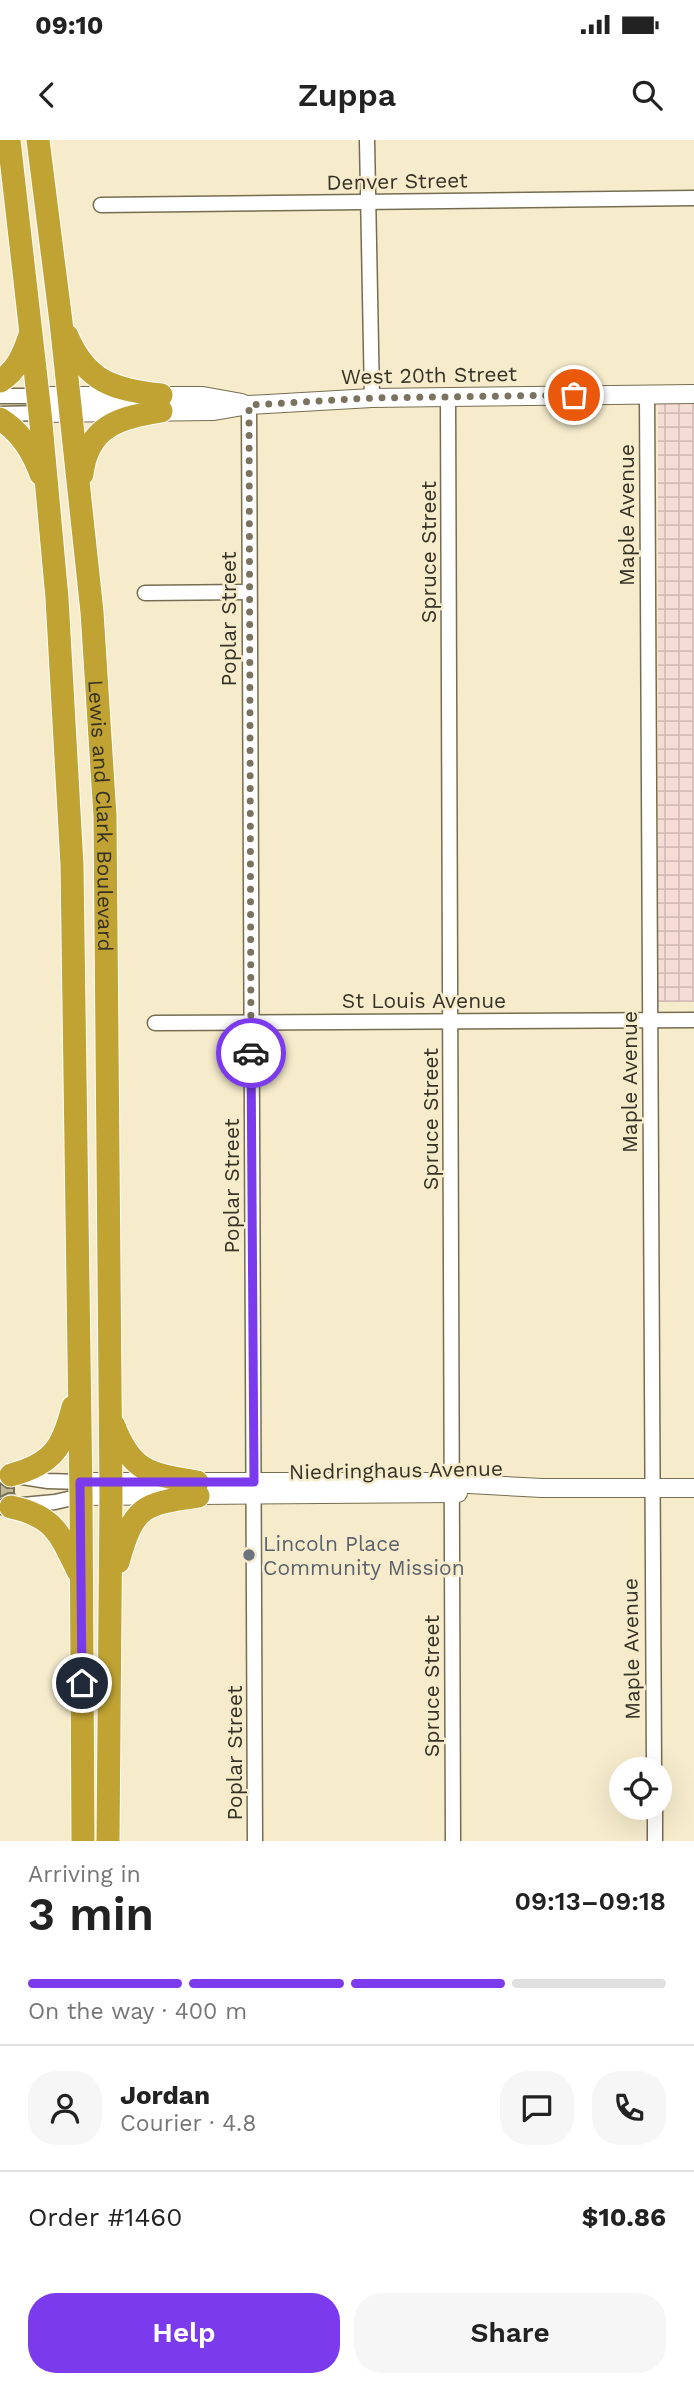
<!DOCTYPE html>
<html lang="en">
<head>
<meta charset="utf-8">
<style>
	:root { --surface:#fff; --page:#f6f6f6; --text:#222; --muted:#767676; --line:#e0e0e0; --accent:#7c3aed }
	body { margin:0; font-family:"Work Sans",sans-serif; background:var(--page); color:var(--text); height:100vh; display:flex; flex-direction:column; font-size:26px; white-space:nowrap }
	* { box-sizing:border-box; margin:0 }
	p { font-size:23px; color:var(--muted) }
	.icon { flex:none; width:38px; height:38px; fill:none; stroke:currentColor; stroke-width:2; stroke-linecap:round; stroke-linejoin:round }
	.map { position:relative; height:1701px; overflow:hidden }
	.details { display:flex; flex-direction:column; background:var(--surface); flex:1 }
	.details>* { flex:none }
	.buttons { position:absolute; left:609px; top:1617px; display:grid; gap:14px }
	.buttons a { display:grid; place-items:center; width:63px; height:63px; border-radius:50%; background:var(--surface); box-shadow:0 7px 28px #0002; font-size:35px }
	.pin { position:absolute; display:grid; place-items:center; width:60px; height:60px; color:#fff; margin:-30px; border:4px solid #fff; border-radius:50%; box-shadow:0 2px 7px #0007 }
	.courier { position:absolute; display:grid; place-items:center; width:70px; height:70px; margin:-35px; border:5px solid #7c3aed; border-radius:50%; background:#fff; color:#222; box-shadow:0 2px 9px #0007 }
	.overview em { font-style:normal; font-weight:600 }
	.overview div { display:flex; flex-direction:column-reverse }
	.overview { display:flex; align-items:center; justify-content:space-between; height:119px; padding:0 28px }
	h1 { font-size:46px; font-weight:600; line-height:52px }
	.bar { display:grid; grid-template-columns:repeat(4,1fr); gap:10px 7px; align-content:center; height:84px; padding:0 28px }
	.bar i { height:9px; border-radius:5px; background:var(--line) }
	.bar .active { background:var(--accent) }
	.bar p { grid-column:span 4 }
	.line { display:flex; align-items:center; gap:18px; padding:0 28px; border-top:2px solid var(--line) }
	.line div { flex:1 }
	.round { display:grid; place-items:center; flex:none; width:74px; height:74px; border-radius:28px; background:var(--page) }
	.primary-button { display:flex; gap:14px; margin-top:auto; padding:14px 28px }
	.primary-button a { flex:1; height:80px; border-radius:28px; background:var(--accent); color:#fff; font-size:28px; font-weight:600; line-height:80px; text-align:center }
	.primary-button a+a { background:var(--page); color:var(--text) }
	.status { display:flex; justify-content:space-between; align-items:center; height:49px; padding:0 35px; background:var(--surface); direction:ltr }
	.status svg { height:19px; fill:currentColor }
	header { display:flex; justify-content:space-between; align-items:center; height:91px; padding:0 28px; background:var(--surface); font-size:32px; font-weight:600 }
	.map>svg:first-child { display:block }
	.industrial { fill:url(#industrial-grid) }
	.shadow { fill:#0003 }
	.building { fill:#c2b899; stroke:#7a7154; stroke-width:2 }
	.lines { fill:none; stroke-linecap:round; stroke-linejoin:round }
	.minor-casing { stroke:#766d50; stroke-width:17 }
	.tertiary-casing { stroke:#766d50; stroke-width:20 }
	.trunk-casing { stroke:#fff; stroke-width:25 }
	.minor { stroke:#fff; stroke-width:14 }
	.tertiary { stroke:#fff; stroke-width:18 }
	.trunk { stroke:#c0a333; stroke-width:23 }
	.done { stroke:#797360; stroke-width:7; stroke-dasharray:0 12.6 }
	.route { stroke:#7c3aed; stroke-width:9 }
	.worship-dot { fill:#6b7280; stroke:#f6eccc; stroke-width:2.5 }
	.labels { text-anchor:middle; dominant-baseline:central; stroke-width:5; stroke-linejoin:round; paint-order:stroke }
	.street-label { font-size:21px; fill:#363226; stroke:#f6eccc }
	.worship-label { font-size:21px; fill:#5b616d; stroke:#f6eccc; text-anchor:start }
</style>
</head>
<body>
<div class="status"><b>09:10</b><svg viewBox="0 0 49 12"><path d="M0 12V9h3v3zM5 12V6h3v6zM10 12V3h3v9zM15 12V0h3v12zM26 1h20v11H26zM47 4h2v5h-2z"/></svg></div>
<header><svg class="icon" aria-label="back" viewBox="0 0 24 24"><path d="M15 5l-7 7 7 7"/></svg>Zuppa<svg class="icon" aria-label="search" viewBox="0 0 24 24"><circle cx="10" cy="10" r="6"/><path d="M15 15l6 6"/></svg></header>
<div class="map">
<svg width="694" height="1701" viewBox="0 0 694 1701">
	<defs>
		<pattern id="industrial-grid" width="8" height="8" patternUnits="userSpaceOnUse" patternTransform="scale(1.75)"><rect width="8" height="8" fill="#f5dcd4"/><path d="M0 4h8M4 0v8" fill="none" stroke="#d3bdb6"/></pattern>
	</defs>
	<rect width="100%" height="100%" fill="#f6eccc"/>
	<!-- industrial -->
	<rect class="industrial" x="658" y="264" width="36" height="598"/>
	<!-- shadow -->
	<path class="shadow" d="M0,1346L14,1350L17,1356L3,1360L0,1357Z"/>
	<!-- building -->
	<path class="building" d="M0,1343L7,1348H14V1353H8L0,1357Z"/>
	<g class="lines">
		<defs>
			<g id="minor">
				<path d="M367,0L372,258"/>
				<path d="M101,65L694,58"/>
				<path d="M647,254L654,1629"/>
				<path d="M0,256H38"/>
				<path d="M448,257L453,1701"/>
				<path d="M249,265L255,1701"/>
				<path d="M0,274L40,273"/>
				<path d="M145,453L248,452"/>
				<path d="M155,883L694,880"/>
				<path d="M16,1336L48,1341L80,1342"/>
				<path d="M0,1367L55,1362L81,1356"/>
				<path d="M655,1668V1701"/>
			</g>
			<g id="tertiary">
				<path d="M38,256H203L242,263"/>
				<path d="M40,273L214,271L249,265L372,258L694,254"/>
				<path d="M80,1342H432L542,1348H694"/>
				<path d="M81,1356L458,1353"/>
			</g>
			<g id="trunk">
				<path d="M9,0L40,273L57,458L72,725L81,1356L83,1701"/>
				<path id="s1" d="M38,0L61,182L92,472L105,676L111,1356L108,1701"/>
				<path d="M67,196C87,243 114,249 161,255"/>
				<path d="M0,241C17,231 24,213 30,195"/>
				<path d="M0,279C20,291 33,312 41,334"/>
				<path d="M82,334C88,285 120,278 161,271"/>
				<path d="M114,1286C132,1333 151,1334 197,1342"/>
				<path d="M11,1335C53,1324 63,1307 73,1267"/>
				<path d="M11,1367C54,1376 60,1394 78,1431"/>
				<path d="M118,1422C134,1366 142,1364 198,1356"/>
			</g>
		</defs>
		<!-- minor casing -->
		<use href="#minor" class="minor-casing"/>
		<!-- tertiary casing -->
		<use href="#tertiary" class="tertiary-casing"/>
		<!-- trunk casing -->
		<use href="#trunk" class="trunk-casing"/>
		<!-- minor -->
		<use href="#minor" class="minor"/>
		<!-- tertiary -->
		<use href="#tertiary" class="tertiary"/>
		<!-- trunk -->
		<use href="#trunk" class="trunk"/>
	</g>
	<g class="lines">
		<!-- done -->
		<path class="done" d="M251,913L249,265L372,258L574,255"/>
		<!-- route -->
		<path class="route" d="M82,1543L80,1342H254L251,913"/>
	</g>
	<!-- markers -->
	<circle class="worship-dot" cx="249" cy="1415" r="7"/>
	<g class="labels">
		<!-- street labels -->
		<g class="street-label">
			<text transform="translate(397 41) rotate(-1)">Denver Street</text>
			<text transform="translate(429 235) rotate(-1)">West 20th Street</text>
			<text transform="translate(626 375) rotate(-90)">Maple Avenue</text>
			<text transform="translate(428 412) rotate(-90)">Spruce Street</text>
			<text transform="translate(228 479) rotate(-90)">Poplar Street</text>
			<text stroke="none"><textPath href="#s1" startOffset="679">Lewis and Clark Boulevard</textPath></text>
			<text x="424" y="860">St Louis Avenue</text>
			<text transform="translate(629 942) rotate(-90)">Maple Avenue</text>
			<text transform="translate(430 979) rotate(-90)">Spruce Street</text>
			<text transform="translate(231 1046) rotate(-90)">Poplar Street</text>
			<text transform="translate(396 1330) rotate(-1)">Niedringhaus Avenue</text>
			<text transform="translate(631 1509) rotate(-91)">Maple Avenue</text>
			<text transform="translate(431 1546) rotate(-90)">Spruce Street</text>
			<text transform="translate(234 1613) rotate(-90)">Poplar Street</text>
		</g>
		<!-- worship labels -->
		<g class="worship-label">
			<text x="263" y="1403">Lincoln Place<tspan x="263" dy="24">Community Mission</tspan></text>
		</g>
	</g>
</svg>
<div class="buttons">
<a><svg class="icon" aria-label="locate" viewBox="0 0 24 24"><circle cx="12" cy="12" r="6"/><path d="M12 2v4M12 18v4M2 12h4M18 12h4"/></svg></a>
</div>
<div class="pin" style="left:574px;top:255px;background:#ea580c"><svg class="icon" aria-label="bag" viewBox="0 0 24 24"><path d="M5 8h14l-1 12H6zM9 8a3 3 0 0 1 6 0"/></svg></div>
<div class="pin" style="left:82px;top:1543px;background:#1f2937"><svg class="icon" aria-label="home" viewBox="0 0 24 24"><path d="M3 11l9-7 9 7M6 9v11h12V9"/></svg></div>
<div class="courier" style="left:251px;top:913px"><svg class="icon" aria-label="car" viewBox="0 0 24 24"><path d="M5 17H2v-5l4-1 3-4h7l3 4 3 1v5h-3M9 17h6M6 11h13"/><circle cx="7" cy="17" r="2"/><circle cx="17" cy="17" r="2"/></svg></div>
</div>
<section class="details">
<div class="overview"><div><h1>3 min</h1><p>Arriving in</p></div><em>09:13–09:18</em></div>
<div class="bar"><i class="active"></i><i class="active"></i><i class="active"></i><i></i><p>On the way · 400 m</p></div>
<div class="line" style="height:126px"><a class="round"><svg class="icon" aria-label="person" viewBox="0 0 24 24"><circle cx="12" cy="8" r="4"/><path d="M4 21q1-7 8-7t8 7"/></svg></a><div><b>Jordan</b><p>Courier · 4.8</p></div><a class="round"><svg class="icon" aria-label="chat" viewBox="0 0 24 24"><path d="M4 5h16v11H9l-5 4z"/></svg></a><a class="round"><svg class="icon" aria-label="phone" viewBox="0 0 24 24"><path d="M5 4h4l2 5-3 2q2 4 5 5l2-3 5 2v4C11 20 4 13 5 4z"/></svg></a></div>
<div class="line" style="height:91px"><div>Order #1460</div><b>$10.86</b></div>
<div class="primary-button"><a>Help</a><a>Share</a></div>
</section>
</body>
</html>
